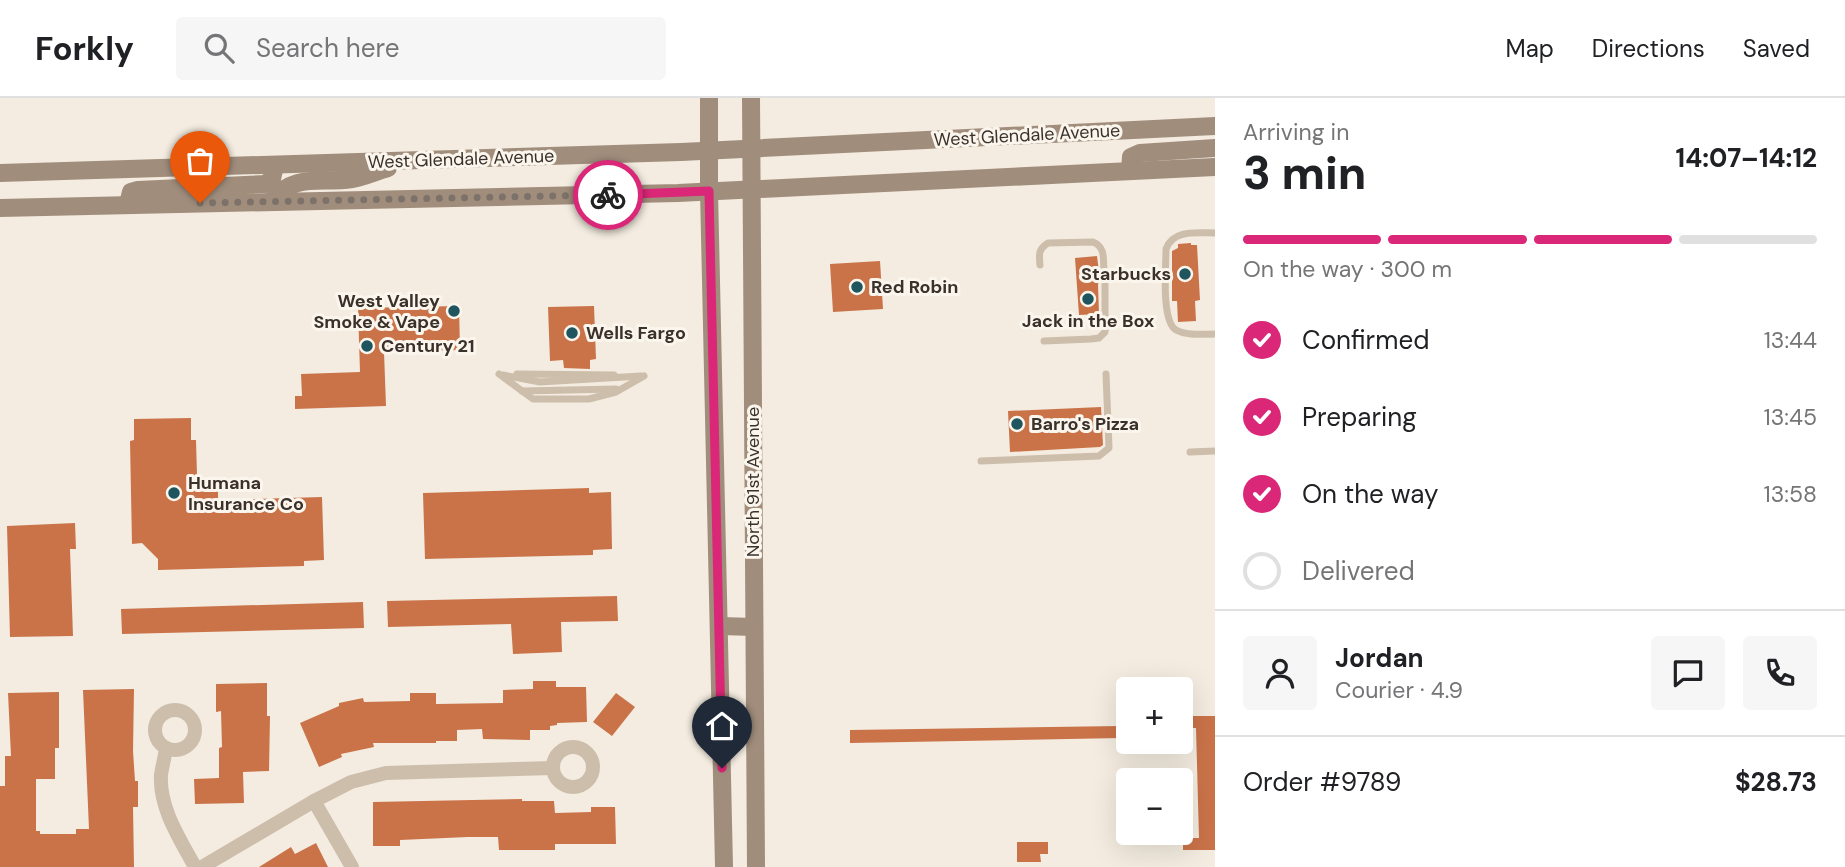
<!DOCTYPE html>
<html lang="en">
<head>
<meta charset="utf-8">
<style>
	:root { --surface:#fff; --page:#f6f6f6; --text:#202124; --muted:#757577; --line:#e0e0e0; --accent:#db2777 }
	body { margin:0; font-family:"DM Sans",sans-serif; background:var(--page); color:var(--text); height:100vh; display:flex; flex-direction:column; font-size:26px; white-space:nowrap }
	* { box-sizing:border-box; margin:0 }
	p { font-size:23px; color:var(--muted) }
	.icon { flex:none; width:38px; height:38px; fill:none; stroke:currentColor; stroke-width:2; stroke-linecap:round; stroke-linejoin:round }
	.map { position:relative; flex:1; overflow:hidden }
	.details { display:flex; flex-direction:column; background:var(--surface); width:630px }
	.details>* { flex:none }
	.controls { position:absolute; left:1116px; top:579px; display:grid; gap:14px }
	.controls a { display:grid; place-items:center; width:77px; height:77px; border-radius:7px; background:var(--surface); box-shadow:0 7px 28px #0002; font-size:35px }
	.pin { position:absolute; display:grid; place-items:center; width:60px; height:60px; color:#fff; margin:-72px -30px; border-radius:50% 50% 50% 0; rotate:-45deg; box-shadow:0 0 7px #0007 }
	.pin .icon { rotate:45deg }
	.courier { position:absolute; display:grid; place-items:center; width:70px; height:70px; margin:-35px; border:5px solid #db2777; border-radius:50%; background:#fff; color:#222; box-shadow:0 2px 9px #0007 }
	.overview em { font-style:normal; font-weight:800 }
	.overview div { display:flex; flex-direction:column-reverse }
	.overview { display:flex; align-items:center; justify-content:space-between; height:119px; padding:0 28px }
	h1 { font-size:46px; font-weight:800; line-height:52px }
	.bar { display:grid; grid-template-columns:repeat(4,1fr); gap:10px 7px; align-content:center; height:84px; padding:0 28px }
	.bar i { height:9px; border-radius:5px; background:var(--line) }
	.bar .on { background:var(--accent) }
	.bar p { grid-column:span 4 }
	.line { display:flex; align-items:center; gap:18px; padding:0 28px; border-top:2px solid var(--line) }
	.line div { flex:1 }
	.round { display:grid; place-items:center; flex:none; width:74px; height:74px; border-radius:7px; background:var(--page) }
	ol { padding:0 28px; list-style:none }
	li { display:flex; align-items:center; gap:21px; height:77px }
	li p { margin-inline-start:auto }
	li .icon { padding:7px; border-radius:50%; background:var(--accent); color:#fff; stroke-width:4 }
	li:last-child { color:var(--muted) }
	li i { width:38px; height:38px; border:4px solid var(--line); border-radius:50% }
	header { display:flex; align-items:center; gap:42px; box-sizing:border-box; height:98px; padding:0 35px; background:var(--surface); border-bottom:2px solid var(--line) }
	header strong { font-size:33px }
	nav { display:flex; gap:38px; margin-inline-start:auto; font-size:24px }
	.search { width:490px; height:63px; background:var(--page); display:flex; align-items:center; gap:18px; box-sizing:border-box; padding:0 24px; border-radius:7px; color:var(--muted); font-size:26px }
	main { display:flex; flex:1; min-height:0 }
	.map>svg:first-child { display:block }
	.building { fill:#ca7349 }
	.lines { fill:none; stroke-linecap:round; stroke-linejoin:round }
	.service { stroke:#cdbeab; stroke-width:7 }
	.minor { stroke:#cdbeab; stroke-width:14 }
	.secondary { stroke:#a18d7c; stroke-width:18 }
	.done { stroke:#7c726a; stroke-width:7; stroke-dasharray:0 12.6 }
	.route { stroke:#db2777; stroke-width:9 }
	.poi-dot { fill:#1e555f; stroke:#fbf6ed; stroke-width:2.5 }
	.labels { text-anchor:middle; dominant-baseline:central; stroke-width:6; stroke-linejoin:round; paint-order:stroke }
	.street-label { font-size:18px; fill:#3b312b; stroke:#fbf6ed }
	.poi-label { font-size:18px; font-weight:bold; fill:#3b312b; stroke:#fbf6ed; text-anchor:start }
</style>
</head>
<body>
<header>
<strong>Forkly</strong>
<div class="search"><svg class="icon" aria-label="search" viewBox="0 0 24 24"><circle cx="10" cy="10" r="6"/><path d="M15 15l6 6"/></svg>Search here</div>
<nav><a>Map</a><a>Directions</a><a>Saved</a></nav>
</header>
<main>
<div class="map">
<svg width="1215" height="769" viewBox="0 0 1215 769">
	<rect width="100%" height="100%" fill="#f4ece0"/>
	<!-- building -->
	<g class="building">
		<path d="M1191,145V147H1197L1200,202L1195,203L1196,223L1178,224L1177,203H1172V153L1178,150V146Z"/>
		<path d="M1097,158L1100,182L1098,186L1099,216L1079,217L1075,160Z"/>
		<path d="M880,163L883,211L833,214L830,166Z"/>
		<path d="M459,208L460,252L384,254L386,308L295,311V298H302L301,276L360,274L358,210Z"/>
		<path d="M594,208L596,261L590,262V271L564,270L563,262L550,263L548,209Z"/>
		<path d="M1101,309L1103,347L1100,349L1010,354L1008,313Z"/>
		<path d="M191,320V342H196L197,377L218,392V402L322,399L324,462L304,463V468L158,472V461L142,445L132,446L130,343L134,342V321Z"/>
		<path d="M589,390V395L611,394L612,451L593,452V457L425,461L423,395Z"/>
		<path d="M75,425L76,451H70L73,538L10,539L7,428Z"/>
		<path d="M617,498L618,523L561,524L562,554L513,556L511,526L388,529L387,503Z"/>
		<path d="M363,504L364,530L122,536L121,511Z"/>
		<path d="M533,583H556V589H586L587,624L557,625V627L550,628V632H530V642L483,641L482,631L457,632V643H436V645H373L374,649L341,656L342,659L319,669L300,625L339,608V605L363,600L364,604L410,603V595H436V606L503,605V592L533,591Z"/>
		<path d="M267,585V618H270L269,673L243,674L244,705L195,706L194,681L219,680V650L222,649L221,613L216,614V586Z"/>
		<path d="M134,591L133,653L135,683H138V709H133L134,769H0V688H5V658H11L8,595L59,594V650H55V681H36V733H40V736H76V731H89L83,592Z"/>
		<path d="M616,595L635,609L612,638L593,624Z"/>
		<path d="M1181,618H1215V752H1183V740H1199L1196,630H1181Z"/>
		<path d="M1120,628L1121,640L850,645V632Z"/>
		<path d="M522,701V703H554L555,715L591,714V709H615L616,746H555V752H499L498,739H468L400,742V748H373V704Z"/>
		<path d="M1017,744H1048V756H1040L1041,764H1017Z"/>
		<path d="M316,745L328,769H259L291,749L295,756Z"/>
	</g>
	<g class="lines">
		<!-- service -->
		<g class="service">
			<path d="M1215,135C1197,135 1173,131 1166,151C1166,169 1161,223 1176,232C1187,238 1203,236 1215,236"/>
			<path d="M1040,167C1039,157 1038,151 1048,145L1093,144C1106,149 1103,162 1104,175"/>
			<path d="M1044,243L1091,241L1099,240L1105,234V185"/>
			<path d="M499,276L533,301H589L616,294L644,278"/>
			<path d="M517,276L614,277"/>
			<path d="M503,277L540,284L641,278"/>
			<path d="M522,293L616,291"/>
			<path d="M1190,354L1215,353"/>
			<path d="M981,363L1099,358L1109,350L1106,276"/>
		</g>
		<!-- minor -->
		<g class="minor">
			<circle cx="175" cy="632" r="20"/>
			<circle cx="573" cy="669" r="20"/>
			<path d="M166,650C165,659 162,669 161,677C159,710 180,741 195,769"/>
			<path d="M314,703L352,769"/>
			<path d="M202,769L314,703L351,684L386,675L553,670"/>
		</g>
		<!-- secondary -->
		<g class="secondary">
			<path d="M709,0V93L724,769"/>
			<path d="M751,0L756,769"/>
			<path d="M1130,73L1131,59L1140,55L1215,50"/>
			<path d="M0,75L681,54L1215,28"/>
			<path d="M271,103C296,74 319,86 352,81C364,79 377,73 388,70"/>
			<path d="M128,106L131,94L138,92L265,86L272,81L275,67"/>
			<path d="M0,110L678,95L1215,69"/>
			<path d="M720,528L754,529"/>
		</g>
	</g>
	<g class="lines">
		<!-- done -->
		<path class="done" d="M200,105L608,97"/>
		<!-- route -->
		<path class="route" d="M608,97L709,93L722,670"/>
	</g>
	<!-- markers -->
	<g class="poi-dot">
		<circle cx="1185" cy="176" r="7"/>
		<circle cx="857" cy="189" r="7"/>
		<circle cx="1088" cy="201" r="7"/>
		<circle cx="454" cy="213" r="7"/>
		<circle cx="572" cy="235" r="7"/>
		<circle cx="367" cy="248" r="7"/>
		<circle cx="1017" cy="326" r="7"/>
		<circle cx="174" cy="395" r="7"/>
	</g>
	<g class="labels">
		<!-- street labels -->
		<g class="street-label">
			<text transform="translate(1027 37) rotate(-3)">West Glendale Avenue</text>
			<text transform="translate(461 61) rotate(-2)">West Glendale Avenue</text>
			<text transform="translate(753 384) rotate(-90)">North 91st Avenue</text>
		</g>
		<!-- poi labels -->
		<g class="poi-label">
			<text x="1171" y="176" text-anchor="end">Starbucks</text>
			<text x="871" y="189">Red Robin</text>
			<text x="440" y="203" text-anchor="end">West Valley<tspan x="440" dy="21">Smoke &amp; Vape</tspan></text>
			<text x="1088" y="223" text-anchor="middle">Jack in the Box</text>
			<text x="586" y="235">Wells Fargo</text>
			<text x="381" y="248">Century 21</text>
			<text x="1031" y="326">Barro's Pizza</text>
			<text x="188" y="385">Humana<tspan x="188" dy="21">Insurance Co</tspan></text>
		</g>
	</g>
</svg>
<div class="controls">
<a>+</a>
<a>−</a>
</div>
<div class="pin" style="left:200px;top:105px;background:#ea580c"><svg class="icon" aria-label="bag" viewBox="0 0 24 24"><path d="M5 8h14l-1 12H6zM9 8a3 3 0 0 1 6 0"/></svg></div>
<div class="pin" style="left:722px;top:670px;background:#1f2937"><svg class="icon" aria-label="home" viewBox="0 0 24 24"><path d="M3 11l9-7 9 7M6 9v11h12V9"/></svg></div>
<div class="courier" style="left:608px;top:97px"><svg class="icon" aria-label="bike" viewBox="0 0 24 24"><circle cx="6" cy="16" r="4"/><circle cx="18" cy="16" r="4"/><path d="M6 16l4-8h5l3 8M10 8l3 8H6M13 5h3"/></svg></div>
</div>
<section class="details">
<div class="overview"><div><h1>3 min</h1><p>Arriving in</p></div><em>14:07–14:12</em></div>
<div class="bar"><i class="on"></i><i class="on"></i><i class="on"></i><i></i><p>On the way · 300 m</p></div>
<ol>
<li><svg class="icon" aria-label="check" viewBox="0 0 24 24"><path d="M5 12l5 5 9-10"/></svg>Confirmed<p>13:44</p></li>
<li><svg class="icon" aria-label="check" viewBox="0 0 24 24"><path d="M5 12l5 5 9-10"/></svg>Preparing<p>13:45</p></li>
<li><svg class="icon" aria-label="check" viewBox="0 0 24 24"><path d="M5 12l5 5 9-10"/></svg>On the way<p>13:58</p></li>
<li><i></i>Delivered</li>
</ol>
<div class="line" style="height:126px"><a class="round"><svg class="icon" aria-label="person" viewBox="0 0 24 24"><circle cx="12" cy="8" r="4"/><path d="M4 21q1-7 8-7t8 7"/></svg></a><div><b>Jordan</b><p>Courier · 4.9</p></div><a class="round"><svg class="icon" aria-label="chat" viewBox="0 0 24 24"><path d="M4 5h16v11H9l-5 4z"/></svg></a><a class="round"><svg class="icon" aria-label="phone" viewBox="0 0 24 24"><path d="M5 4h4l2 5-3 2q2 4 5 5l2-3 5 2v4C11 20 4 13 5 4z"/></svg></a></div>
<div class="line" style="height:91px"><div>Order #9789</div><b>$28.73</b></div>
</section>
</main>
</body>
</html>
